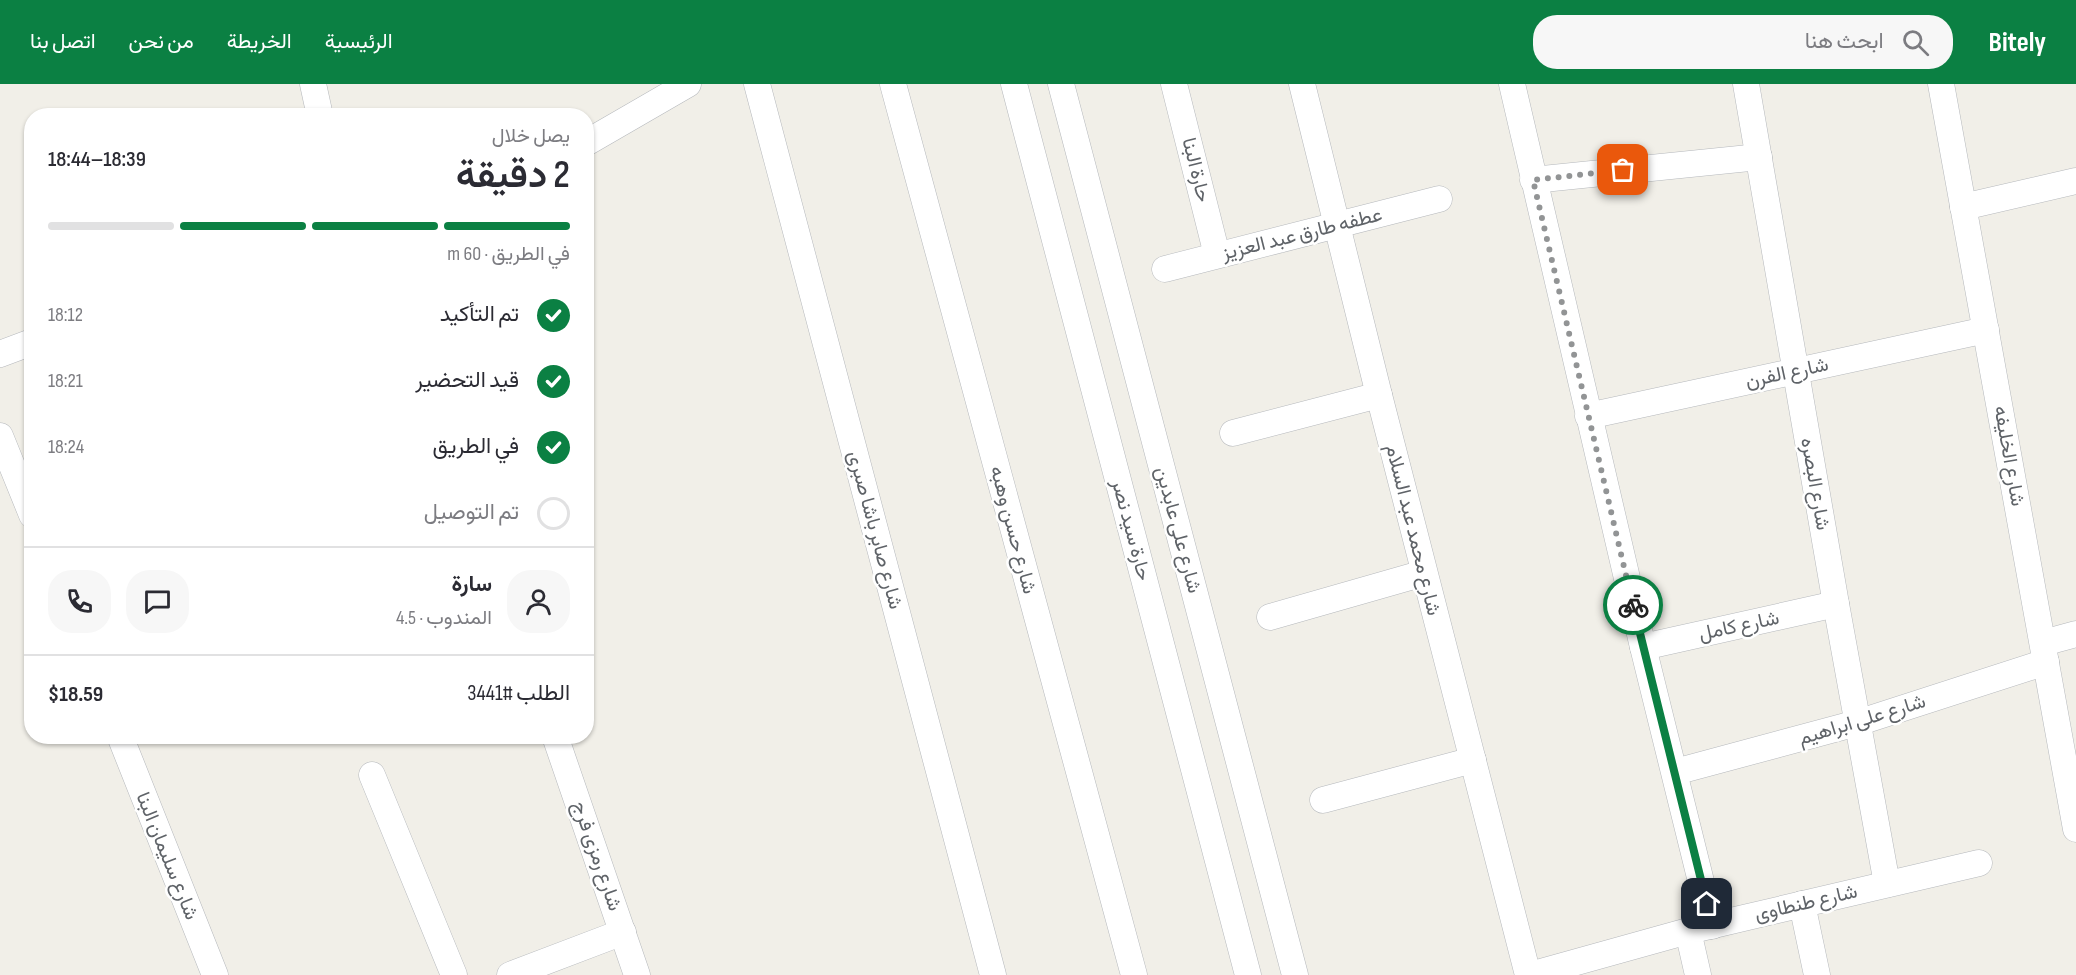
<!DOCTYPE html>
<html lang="ar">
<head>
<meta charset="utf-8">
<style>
	:root { --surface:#fff; --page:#f7f7f7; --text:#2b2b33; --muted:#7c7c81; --line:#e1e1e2; --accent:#0b8043 }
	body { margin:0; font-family:"Sofia Sans Condensed",Vazirmatn,sans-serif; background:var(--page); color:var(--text); direction:rtl; height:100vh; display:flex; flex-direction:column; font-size:22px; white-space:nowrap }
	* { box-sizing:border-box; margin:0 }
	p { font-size:20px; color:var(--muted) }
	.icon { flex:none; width:33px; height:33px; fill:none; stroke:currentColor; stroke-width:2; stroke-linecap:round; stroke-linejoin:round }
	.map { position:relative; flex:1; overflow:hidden; direction:ltr }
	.details { position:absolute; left:24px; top:24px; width:570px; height:636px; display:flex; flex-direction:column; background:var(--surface); border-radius:24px; box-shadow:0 2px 4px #0004; direction:rtl }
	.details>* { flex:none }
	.pin { position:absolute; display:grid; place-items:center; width:51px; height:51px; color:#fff; margin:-26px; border-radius:12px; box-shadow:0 3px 9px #0006 }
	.courier { position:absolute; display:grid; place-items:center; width:60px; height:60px; margin:-30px; border:4px solid #0b8043; border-radius:50%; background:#fff; color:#222; box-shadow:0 2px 8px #0007 }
	.overview em { font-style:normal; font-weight:600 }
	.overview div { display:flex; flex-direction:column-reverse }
	.overview { display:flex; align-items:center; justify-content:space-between; height:102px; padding:0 24px }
	h1 { font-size:39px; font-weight:600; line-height:45px }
	.bar { display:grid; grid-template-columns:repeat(4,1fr); gap:9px 6px; align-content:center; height:72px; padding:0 24px }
	.bar i { height:8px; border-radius:4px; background:var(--line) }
	.bar .on { background:var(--accent) }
	.bar p { grid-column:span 4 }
	.line { display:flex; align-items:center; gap:15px; padding:0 24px; border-top:2px solid var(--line) }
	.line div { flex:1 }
	.round { display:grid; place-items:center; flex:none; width:63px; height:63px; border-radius:24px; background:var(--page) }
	ol { padding:0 24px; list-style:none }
	li { display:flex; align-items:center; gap:18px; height:66px }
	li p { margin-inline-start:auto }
	li .icon { padding:6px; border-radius:50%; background:var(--accent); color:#fff; stroke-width:4 }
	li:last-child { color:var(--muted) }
	li i { width:33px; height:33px; border:3px solid var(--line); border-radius:50% }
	header { display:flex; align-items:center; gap:36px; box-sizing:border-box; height:84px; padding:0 30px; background:var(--accent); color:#fff }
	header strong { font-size:28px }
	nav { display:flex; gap:33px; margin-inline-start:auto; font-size:21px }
	.search { width:420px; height:54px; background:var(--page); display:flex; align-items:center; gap:15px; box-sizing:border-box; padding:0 21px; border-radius:24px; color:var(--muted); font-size:22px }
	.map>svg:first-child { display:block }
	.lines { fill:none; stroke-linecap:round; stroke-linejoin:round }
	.minor-casing { stroke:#b5b8bc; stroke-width:27 }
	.minor { stroke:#fff; stroke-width:26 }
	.done { stroke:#929495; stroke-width:6; stroke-dasharray:0 10.8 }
	.route { stroke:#0b8043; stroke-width:8 }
	.labels { text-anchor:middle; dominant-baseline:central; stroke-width:5; stroke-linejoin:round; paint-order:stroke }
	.street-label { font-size:20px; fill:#5f6368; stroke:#fff }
</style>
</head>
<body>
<header>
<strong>Bitely</strong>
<div class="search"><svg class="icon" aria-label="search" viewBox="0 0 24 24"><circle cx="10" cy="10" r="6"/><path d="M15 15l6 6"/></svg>ابحث هنا</div>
<nav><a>الرئيسية</a><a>الخريطة</a><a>من نحن</a><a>اتصل بنا</a></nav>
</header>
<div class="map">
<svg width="2076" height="891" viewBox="0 0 2076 891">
	<rect width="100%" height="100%" fill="#f1efe8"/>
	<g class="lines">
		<defs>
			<g id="minor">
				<path d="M313,0L320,32"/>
				<path d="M757,0L993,891"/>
				<path d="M893,0L1134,891"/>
				<path d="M1014,0L1248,891"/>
				<path d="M1061,0L1295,891"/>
				<path d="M1174,0L1217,171"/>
				<path d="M1302,0L1379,311L1528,891"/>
				<path d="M1512,0L1643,563L1712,842"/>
				<path d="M1746,0L1836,520L1887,800"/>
				<path d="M1941,0L2076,745"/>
				<path d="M586,59L688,0"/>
				<path d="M1533,96L1759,73"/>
				<path d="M1963,123L2076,97"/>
				<path d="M1165,185L1439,115"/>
				<path d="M0,270L32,258"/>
				<path d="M1588,332L1986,246"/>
				<path d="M1233,349L1379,311"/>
				<path d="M0,352L32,431"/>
				<path d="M1270,533L1424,489"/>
				<path d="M2043,559L2076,550"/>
				<path d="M1643,563L1836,520"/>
				<path d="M120,652L215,891"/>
				<path d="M555,652L637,891"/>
				<path d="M1675,688L1857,639L2046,578"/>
				<path d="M372,691L454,891"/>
				<path d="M1323,716L1473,676"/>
				<path d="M1802,820L1817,891"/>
				<path d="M1688,847L1698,891"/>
				<path d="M510,891L623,848"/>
				<path d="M1530,891L1688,847L1979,779"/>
			</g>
		</defs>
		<!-- minor casing -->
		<use href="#minor" class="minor-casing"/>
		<!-- minor -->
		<use href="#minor" class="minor"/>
	</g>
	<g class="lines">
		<!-- done -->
		<path class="done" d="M1623,86L1533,96L1633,521"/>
		<!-- route -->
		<path class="route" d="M1633,521L1707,820"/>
	</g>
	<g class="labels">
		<!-- street labels -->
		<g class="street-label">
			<text transform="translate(1196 86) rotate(76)">حارة البنا</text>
			<text transform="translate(1302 150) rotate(-14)">عطفه طارق عبد العزيز</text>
			<text transform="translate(1787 289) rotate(-12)">شارع الفرن</text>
			<text transform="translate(2009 372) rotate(80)">شارع الخليفه</text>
			<text transform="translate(1815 400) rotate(80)">شارع البصره</text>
			<text transform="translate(875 446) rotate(75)">شارع صابر باشا صبرى</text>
			<text transform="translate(1013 446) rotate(75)">شارع حسن وهبه</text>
			<text transform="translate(1131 446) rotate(75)">حارة سيد نصر</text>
			<text transform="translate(1178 446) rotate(75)">شارع على عابدين</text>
			<text transform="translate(1413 446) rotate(76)">شارع محمد عبد السلام</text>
			<text transform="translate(1739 542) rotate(-12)">شارع كامل</text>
			<text transform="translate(1862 636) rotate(-17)">شارع على ابراهيم</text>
			<text transform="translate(167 772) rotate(68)">شارع سليمان البنا</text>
			<text transform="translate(597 772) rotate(71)">شارع رمزى فرج</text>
			<text transform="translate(1806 819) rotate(-13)">شارع طنطاوى</text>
		</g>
	</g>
</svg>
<div class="pin" style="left:1623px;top:86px;background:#ea580c"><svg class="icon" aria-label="bag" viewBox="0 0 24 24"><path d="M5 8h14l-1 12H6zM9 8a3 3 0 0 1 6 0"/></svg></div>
<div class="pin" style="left:1707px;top:820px;background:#1f2937"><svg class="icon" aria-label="home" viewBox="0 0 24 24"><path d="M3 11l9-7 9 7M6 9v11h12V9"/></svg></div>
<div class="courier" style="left:1633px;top:521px"><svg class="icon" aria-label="bike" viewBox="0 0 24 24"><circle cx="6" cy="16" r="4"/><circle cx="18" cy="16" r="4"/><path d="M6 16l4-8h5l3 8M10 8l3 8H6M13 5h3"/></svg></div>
<section class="details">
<div class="overview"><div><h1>2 دقيقة</h1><p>يصل خلال</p></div><em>18:39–18:44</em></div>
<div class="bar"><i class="on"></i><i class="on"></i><i class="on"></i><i></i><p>في الطريق · 60 m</p></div>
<ol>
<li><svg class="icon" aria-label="check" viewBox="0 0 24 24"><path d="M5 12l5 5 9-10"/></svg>تم التأكيد<p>18:12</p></li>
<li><svg class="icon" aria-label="check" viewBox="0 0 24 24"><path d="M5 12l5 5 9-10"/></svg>قيد التحضير<p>18:21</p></li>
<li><svg class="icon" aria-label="check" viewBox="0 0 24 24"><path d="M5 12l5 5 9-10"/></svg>في الطريق<p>18:24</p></li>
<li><i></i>تم التوصيل</li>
</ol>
<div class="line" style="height:108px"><a class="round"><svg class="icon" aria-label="person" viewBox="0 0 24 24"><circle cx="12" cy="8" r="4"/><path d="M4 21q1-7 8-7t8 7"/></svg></a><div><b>سارة</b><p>المندوب · 4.5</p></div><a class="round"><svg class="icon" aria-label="chat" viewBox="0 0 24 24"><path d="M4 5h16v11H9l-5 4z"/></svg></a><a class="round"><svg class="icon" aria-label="phone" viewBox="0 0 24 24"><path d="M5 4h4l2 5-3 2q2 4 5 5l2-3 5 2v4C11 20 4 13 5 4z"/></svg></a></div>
<div class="line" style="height:78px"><div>الطلب #3441</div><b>$18.59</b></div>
</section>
</div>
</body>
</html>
